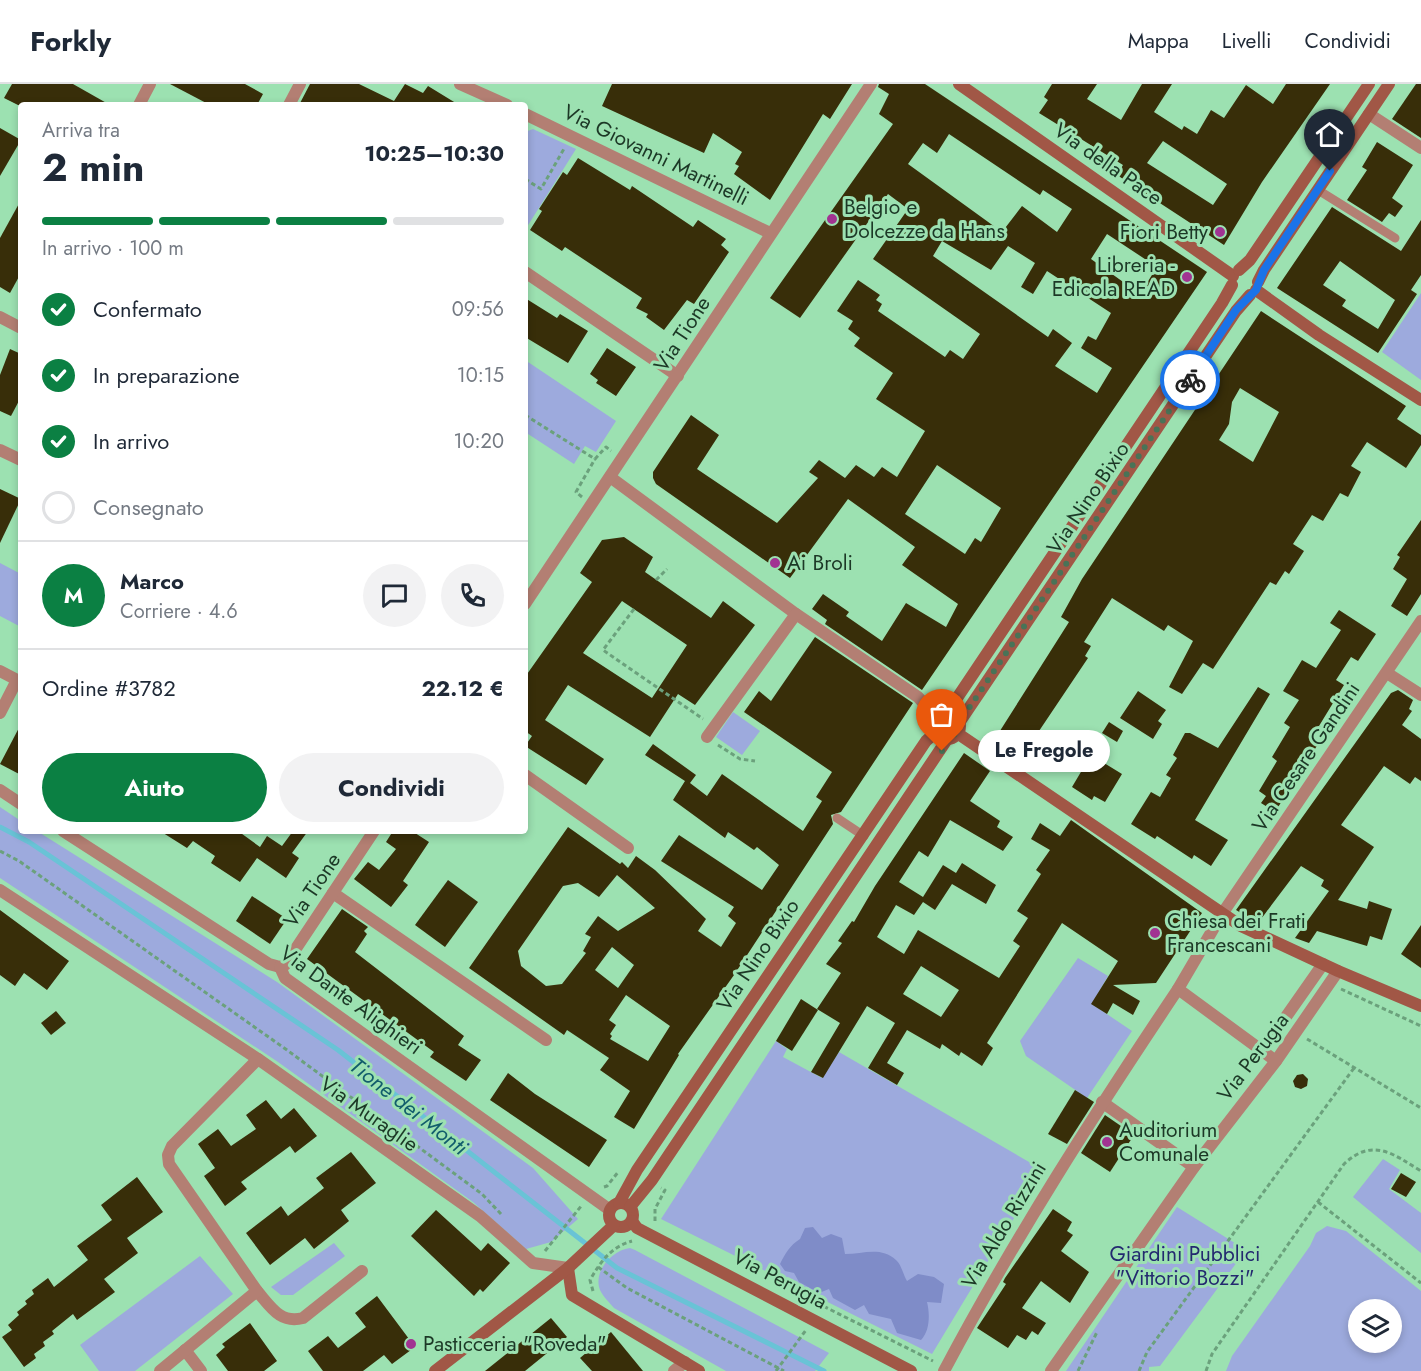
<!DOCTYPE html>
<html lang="it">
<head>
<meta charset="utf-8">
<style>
	:root { --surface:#fff; --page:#f2f2f3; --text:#1f2937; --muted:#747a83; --line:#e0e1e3; --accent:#0b8043 }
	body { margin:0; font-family:Jost,sans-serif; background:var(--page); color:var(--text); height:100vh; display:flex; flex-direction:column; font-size:22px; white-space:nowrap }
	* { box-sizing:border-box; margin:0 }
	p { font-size:20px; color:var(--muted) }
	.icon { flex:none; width:33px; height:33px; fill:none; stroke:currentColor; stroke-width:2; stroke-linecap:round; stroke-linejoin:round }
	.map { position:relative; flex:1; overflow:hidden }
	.panel { position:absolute; left:18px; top:18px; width:510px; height:732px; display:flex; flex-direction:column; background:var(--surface); border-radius:6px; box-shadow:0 3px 9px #0003 }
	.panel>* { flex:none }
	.tools { position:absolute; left:1348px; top:1215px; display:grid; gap:12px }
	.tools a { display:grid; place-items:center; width:54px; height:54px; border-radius:50%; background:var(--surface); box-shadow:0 3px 9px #0003; font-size:30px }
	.pin { position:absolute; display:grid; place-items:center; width:51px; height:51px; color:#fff; margin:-62px -26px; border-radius:50% 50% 50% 0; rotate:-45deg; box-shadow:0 0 6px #0007 }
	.pin .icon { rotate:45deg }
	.courier { position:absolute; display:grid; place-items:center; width:60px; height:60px; margin:-30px; border:4px solid #1a73e8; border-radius:50%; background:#fff; color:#222; box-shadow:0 2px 8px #0007 }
	.bubble { position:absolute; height:42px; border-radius:21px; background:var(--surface); box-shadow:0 3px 9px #0003; font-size:20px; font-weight:700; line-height:42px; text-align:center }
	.summary em { font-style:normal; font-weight:700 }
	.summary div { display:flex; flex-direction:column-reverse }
	.summary { display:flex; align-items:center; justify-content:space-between; height:102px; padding:0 24px }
	h1 { font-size:39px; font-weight:700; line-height:45px }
	.bar { display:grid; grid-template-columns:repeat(4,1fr); gap:9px 6px; align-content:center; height:72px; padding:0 24px }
	.bar i { height:8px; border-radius:4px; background:var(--line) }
	.bar .on { background:var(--accent) }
	.bar p { grid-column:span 4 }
	.line { display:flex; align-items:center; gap:15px; padding:0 24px; border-top:2px solid var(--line) }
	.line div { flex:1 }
	.round { display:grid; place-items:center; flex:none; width:63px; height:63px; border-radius:32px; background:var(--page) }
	ol { padding:0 24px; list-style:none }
	li { display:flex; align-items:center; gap:18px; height:66px }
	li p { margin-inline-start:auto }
	li .icon { padding:6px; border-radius:50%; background:var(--accent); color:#fff; stroke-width:4 }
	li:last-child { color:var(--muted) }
	li i { width:33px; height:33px; border:3px solid var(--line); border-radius:50% }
	.primary-button { display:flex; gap:12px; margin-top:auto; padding:12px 24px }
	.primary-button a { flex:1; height:69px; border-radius:36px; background:var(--accent); color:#fff; font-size:24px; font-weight:700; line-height:69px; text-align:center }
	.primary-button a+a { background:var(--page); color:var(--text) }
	header { display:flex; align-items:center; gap:36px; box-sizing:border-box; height:84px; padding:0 30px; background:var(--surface); border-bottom:2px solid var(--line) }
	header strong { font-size:28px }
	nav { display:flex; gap:33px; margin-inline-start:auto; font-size:21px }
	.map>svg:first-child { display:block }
	.green { fill:#9daadd; fill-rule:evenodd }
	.forest { fill:#7f8cc8 }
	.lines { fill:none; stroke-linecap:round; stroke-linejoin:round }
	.stream { stroke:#69c3d6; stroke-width:5 }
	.building { fill:#382e09; fill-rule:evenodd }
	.path { stroke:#6ba17c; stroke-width:3; stroke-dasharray:4.5 3; stroke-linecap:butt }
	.lane { stroke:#b37f73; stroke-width:9 }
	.street { stroke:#b37f73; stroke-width:12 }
	.secondary { stroke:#a15746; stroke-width:12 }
	.done { stroke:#497357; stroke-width:6; stroke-dasharray:0 10.8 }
	.route { stroke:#1a73e8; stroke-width:8 }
	.poi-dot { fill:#a13392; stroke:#9ce1b1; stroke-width:2 }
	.labels { text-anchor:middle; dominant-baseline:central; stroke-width:6; stroke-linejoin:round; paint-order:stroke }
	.street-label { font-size:21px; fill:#1c3826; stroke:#9ce1b1 }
	.poi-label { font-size:21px; fill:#1c3826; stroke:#9ce1b1; text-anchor:start }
	.park-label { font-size:21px; fill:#23296f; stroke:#9ce1b1 }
	.water-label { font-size:22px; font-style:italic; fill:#125d6c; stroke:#9ce1b1 }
</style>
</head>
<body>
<header>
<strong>Forkly</strong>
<nav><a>Mappa</a><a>Livelli</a><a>Condividi</a></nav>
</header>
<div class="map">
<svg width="1421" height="1287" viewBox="0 0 1421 1287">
	<rect width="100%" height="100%" fill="#9ce1b1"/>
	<!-- green -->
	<g class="green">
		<path d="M533,45L576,65L525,146V48Z"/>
		<path d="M1421,209V296L1382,268Z"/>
		<path d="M525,276L616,337L596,368L585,362L574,380L525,348Z"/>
		<path d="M0,479L21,490V543L0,532Z"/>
		<path d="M733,628L760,647L742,671L716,653Z"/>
		<path d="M0,723L21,737V747H37L277,898L533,1084L578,1135L551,1158L526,1165L473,1118L278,978L0,794Z"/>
		<path d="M1078,874L1108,892L1092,920L1132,947L1087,1014L1026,972L1020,957Z"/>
		<path d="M776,957L787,965L783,973L822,994L839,968L1043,1086L932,1270L661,1135Z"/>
		<path d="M1383,1075L1400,1086L1389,1105L1421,1129V1169L1353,1113Z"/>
		<path d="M1177,1123L1246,1166L1160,1282L1149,1283V1287H1066Z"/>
		<path d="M1327,1142L1346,1147L1421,1207V1287H1226L1232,1272L1310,1162L1316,1149ZM1359,1226H1392V1258H1359Z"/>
		<path d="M334,1159L345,1172L293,1211H281L271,1203Z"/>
		<path d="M630,1164L635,1166L829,1269L815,1287H726L614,1224C609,1218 601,1211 599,1203C595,1185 613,1166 630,1164Z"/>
		<path d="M200,1172L233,1210L135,1287H99L80,1261Z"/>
	</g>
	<!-- forest -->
	<path class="forest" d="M813,1143L822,1154L831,1150L842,1154L845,1170C863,1170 881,1162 896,1176C901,1180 903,1190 907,1197L918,1190L934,1193L944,1200L941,1219L927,1218C930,1230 930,1247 921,1256L897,1249L891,1235L869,1230L864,1221L855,1226L833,1214L829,1205L819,1209L799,1198L794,1189L785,1187L780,1180C785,1170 790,1161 800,1155L805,1144Z"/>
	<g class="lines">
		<!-- stream -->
		<path class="stream" d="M0,743L29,758L338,966L617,1184L824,1287"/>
	</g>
	<!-- building -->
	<g class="building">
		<path d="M12,0H73L110,21H18L4,14Z"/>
		<path d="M170,0H245L263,10L257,21H210Z"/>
		<path d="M310,0H359L394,17L405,0L423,9L428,2L459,21H299Z"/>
		<path d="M612,0H852L830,35L823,30L770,116L734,90L739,82L735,80L742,68L713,49L704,69L602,22Z"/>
		<path d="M879,0H925L1207,188L922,606L825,540L827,536L812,525L823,510L849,528L846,532L882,557L906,519L946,543L958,520L902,481L915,463L848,415L790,494L656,400L653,394V388L691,331L719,351L697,385L777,439L818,394L809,388L819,376L845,394L856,381L874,393L882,383L897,393L925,347L876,315L893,289L854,262L860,254L848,245L853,237L837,227L858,196L880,211L876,216L882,220L878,227L945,273L950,266L963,275L980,250L873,175L908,125L888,110L800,234L770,214L893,40L879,30L889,10L878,3ZM949,50L1040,111L1043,106L1072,125L1057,148L1022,122L1002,148L908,80L923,59L937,69ZM1107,150L1157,183L1140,210L1091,175ZM942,157L991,186L1008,162L1035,179L1021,203L1033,210L1047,187L1111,229L1096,256L1088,252L1081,264L1112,284L1097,309L1055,282L1072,259L1053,245L1048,253L933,172ZM937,381L1001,424L981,458L975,454L965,470L905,430Z"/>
		<path d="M1052,0H1097L1087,15L1121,36L1142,0H1172L1154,28L1182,46L1184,42L1197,50L1211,26L1224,34L1246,1L1273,20L1286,0H1330L1262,98L1224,161L1117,91L1123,81L1039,29L1048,16L1044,13ZM1163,57L1227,100L1213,121L1147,79Z"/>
		<path d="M1416,0H1421V54L1392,35Z"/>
		<path d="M0,44L21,56L0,92Z"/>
		<path d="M1377,58L1413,81L1392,114L1403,122L1395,133L1389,129L1382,138L1347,116L1367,86L1362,83Z"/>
		<path d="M578,74L630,106L632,102L693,143L698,136L726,155L721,161L729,168L694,220L687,216L664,246L646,233L648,230L636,224L642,214L565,163L562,167L530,146L542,127L539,125L563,88L567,91Z"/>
		<path d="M21,116V189L10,209L0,203V154Z"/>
		<path d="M1332,123L1401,167L1421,136V191L1411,206L1417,210L1378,269L1277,204ZM1340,177L1395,216L1378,245L1342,222L1346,216L1323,201Z"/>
		<path d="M525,214L557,234L560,230L588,247L568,279L525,253Z"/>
		<path d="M1261,227L1406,322L1397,335L1421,351V361L1406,384L1367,358L1351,382L1361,388L1348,413L1340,409L1323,437L1312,431L1293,460L1304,467L1289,490L1285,487L1276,501L1270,498L1213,585L1203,579L1182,610L1169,603L1193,557L1168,541L1164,547L1112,514L1084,558L1091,562L1085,572L1088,574L1037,650L1041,652L1030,670L998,650L1069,538L1061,533L1082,495ZM1240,304L1279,328L1253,378L1219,356L1229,340L1232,318Z"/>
		<path d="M607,264L636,283L616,312L596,299L598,296L590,290Z"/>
		<path d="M10,265L21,270V313L11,332L0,327V291Z"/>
		<path d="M0,405L21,415L0,459Z"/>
		<path d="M1421,436V510L1407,532L1391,522L1407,495L1393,485L1400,473L1397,471Z"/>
		<path d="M624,453L653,473L645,488L711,534L723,517L755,541L695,621L678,610L650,653L568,601L545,636L604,675L586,701L525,662L532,652L525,647V593L592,498L580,489L602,456ZM622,517L687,561L652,614L583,569Z"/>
		<path d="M1339,526L1376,550L1358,577L1351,573L1336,596L1344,601L1319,642L1327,646L1275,728L1261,719L1266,712L1259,707L1277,677L1272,673L1290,643L1284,639L1299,616L1283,607L1302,576L1316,584L1341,546L1330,539Z"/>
		<path d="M815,553L913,619L841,728L831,731L833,740L734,891L678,970L679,971L634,1045L614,1033L630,1007L600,986L609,974L567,946L564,951L469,884L568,743L620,780L622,778L628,784L636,772L655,786L706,835L698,847L721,863L736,839L728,832L734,823L661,777L679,751L762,806L779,781L757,763L754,766L728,748L725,754L673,716L685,697L645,671L653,660L696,691L690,699L707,712L722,690L803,747L822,717L816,713L832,688L744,628L759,607L771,617ZM617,791L655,824L618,847L598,832L585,850L591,853L583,867L586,869L562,900L546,902L521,882L518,867L563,802L578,799L599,813ZM612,863L634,881L618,904L595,886ZM626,911L670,942L648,977L610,955L612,952L610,950L616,941L609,936Z"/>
		<path d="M1258,603L1270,610L1195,736L1228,756L1211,782L1194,771L1192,775L1157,752L1155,755L1131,740L1151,708L1160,713L1171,694L1166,691L1177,674L1173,671L1185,649H1190L1218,664Z"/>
		<path d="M1398,606L1413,616L1409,625L1412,627L1402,641L1421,655V697L1415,693L1410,700L1384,682L1341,741L1374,763L1338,816L1367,825L1369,817L1392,825L1382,856L1370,852L1367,862L1317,847L1309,859L1295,854L1329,807L1321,802L1324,796L1301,782L1258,839L1236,826L1391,609Z"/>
		<path d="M1138,607L1166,626L1158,637L1162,640L1153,655L1120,634Z"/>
		<path d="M1109,638L1123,647L1117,658L1102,649Z"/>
		<path d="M21,640V691L0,680Z"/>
		<path d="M964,669L990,687L970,717L1000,737L997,743L1013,753L1003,767L950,736L928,773L919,767L899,798L923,813L943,781L956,789L962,779L996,801L986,820L952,800L935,826L923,818L914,831L896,821L877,853L904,870L918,846L999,894L1020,862L1013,857L1028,834L1017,827L1041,790L1036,786L1050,766L1031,755L1040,739L1060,752L1071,736L1202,829L1156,899L1113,901L1140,917L1133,931L1113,919L1107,930L1091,920L1118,877L1062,839L987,959L993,964L982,982L961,968L959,972L942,960L940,965L907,946L887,979L904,989L897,1001L868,984L895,939L867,922L823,994L811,988L840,939L817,925L841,889L826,880L842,859L838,857L852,837L854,838L875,802ZM921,882L959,906L941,933L903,910Z"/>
		<path d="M1091,671L1122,690L1105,718L1094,712L1092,716L1072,703Z"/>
		<path d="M160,747H238L260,763L267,752L282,762L293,747H308L292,769L299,774L286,794L257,774L240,798L211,779L215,772L193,757L187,764Z"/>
		<path d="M393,747H412L429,758L403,797L408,801L391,823L354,795L368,778L379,786L396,765L386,758Z"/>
		<path d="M448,796L478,818L445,863L415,841Z"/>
		<path d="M252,812L287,835L270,860L236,837Z"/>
		<path d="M342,825L368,843L364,847L367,850L355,868L464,952L458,961L481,976L466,997L430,973L434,968L307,875Z"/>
		<path d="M0,826L69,877L47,906L24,889L15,902L0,891Z"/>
		<path d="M1421,841V884L1401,870Z"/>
		<path d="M801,915L818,926L792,967L776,957Z"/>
		<path d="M56,927L66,939L51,951L41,939Z"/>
		<path d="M508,989L535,1010L607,1056L589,1083L490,1016Z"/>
		<path d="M1303,990L1308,995L1307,1002L1301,1005L1295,1003L1293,997L1297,991Z"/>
		<path d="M1075,1006L1094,1018L1067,1060L1048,1050Z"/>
		<path d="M266,1016L281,1035L294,1024L317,1052L295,1069L290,1062L241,1098L247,1105L225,1122L204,1092L215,1084L198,1060L218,1045L231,1062L256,1045L246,1031Z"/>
		<path d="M1105,1031L1134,1051L1110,1088L1081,1069Z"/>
		<path d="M351,1068L376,1099L341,1126L349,1137L314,1165L305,1154L270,1181L246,1149L281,1122L288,1132L324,1104L316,1094Z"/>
		<path d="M1401,1089L1416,1098L1406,1113L1391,1105Z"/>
		<path d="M137,1093L163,1128L127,1154L138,1169L104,1195L115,1208L77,1236L73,1230L52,1247L54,1250L43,1258L45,1262L34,1270L36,1274L24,1283L2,1253L12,1246L8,1241L19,1231L17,1228L27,1220L25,1217L34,1210L32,1206L48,1194L54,1203L88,1176L77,1162L112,1136L101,1121Z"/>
		<path d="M1053,1125L1072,1138L1067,1147L1073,1151L1061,1167L1089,1188L1070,1219L1041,1197L1022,1224L1046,1239L1038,1251L1032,1247L1026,1256L1017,1251L1008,1264L977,1244L1006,1200L1003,1198L1005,1194Z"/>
		<path d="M436,1126L481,1167L488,1159L510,1179L483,1208L480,1205L474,1212L411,1152Z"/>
		<path d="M377,1212L415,1263L392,1280L384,1271L363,1287H323L308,1267L328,1252L338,1264L366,1243L355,1229Z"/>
		<path d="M551,1234L567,1253L525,1287H485Z"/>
		<path d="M250,1239L277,1277L264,1287H228L216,1271L225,1263L222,1260Z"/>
		<path d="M611,1248L643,1287H592L580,1274Z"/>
	</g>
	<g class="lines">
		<!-- path -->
		<g class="path">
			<path d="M525,95L541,105L565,63"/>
			<path d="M525,331L595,375L606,363L611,367"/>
			<path d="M582,413L576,408L595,375"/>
			<path d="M656,496L667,485"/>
			<path d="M634,525L603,566L703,635"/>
			<path d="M718,661L740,675L755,677"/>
			<path d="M0,767L19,777L287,966L482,1110L501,1130"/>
			<path d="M1341,905L1421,942"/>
			<path d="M1307,955L1421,1024"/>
			<path d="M604,1103L607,1102L619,1087"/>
			<path d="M1318,1118L1421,1199"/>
			<path d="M655,1137V1125L665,1106L661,1104"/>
			<path d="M545,1167L582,1121"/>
			<path d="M598,1183L627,1204L784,1287"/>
			<path d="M593,1207L590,1196C601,1177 611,1163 632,1157"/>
			<path d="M797,1209L933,1277"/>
			<path d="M776,1287L806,1246"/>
			<path d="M1078,1287L1097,1248"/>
			<path d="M1139,1287L1147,1268L1354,984"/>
			<path d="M1206,1287L1212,1270L1344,1080C1373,1053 1393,1070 1421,1087"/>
		</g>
		<!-- lane -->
		<g class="lane">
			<path d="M1318,106L1395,154"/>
			<path d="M837,734L864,752"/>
		</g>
		<!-- street -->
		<g class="street">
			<path d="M460,0L507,21"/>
			<path d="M139,21L150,0"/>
			<path d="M289,21L300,0"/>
			<path d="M525,30L770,149"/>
			<path d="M1369,30L1421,64"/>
			<path d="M525,188L678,292"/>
			<path d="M0,233L21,244"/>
			<path d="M0,366L21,376"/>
			<path d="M610,393L796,530L918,613L937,634"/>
			<path d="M525,520L871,0"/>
			<path d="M0,587L21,598"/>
			<path d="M1387,589L1421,611"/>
			<path d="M0,629L17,596"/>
			<path d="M707,653L796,530"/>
			<path d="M525,691L628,764"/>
			<path d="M0,706L21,720"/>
			<path d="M63,747L269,880L280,883"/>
			<path d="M0,806L258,975L480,1132L533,1179L568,1184"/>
			<path d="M333,809L546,956"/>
			<path d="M280,883L285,894L610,1126"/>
			<path d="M280,883L285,881L374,747"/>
			<path d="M1178,905L1222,830L1421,537"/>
			<path d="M1262,967L1323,880"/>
			<path d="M1102,1018L1194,1083"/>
			<path d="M257,1207C271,1223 280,1240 303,1234L362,1187"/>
			<path d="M185,1266L201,1287"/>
			<path d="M160,1287L257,1207L169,1080L168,1071L172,1062L258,975"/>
			<path d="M674,1287L685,1278"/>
			<path d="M944,1287C1014,1155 1095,1029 1178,905L1276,977"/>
			<path d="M1051,1287L1194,1083L1276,977L1338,887"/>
		</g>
		<!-- secondary -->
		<g class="secondary">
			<path d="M959,0L1233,192"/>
			<path d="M1239,186L1250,176L1369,0"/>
			<path d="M1258,198L1264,186L1389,0"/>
			<path d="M1256,206L1319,251L1421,316"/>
			<path d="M947,629L1222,219L1232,201"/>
			<circle cx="947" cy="642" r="13"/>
			<path d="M959,639L1236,227L1250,211"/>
			<path d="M957,649L1241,842L1338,887L1421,922"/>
			<circle cx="621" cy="1131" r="12"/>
			<path d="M619,1119L637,1086L926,657L936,648"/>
			<path d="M630,1123L652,1096L948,654"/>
			<path d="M632,1137L637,1144L911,1287"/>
			<path d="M568,1184L572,1211L699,1287"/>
			<path d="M435,1287L568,1184L614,1141"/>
		</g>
	</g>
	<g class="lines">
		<!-- done -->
		<path class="done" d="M942,667L948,654L957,649L959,639L1190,296"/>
		<!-- route -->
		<path class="route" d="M1190,296L1236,226L1256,206L1264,186L1330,87"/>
	</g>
	<!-- markers -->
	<g class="poi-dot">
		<circle cx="832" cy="135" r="6"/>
		<circle cx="1220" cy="148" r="6"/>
		<circle cx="1187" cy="193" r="6"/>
		<circle cx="775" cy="479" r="6"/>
		<circle cx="1155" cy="849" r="6"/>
		<circle cx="1107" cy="1058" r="6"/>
		<circle cx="411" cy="1260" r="6"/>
	</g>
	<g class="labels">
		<!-- street labels -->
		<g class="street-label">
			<text transform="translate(656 71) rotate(26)">Via Giovanni Martinelli</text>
			<text transform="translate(1108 80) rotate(35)">Via della Pace</text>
			<text transform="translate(682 250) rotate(-57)">Via Tione</text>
			<text transform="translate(1088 414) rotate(-56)">Via Nino Bixio</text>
			<text transform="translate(1306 673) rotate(-56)">Via Cesare Gandini</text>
			<text transform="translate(312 806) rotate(-56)">Via Tione</text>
			<text transform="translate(758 871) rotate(-56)">Via Nino Bixio</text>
			<text transform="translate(351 916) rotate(36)">Via Dante Alighieri</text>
			<text transform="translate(1253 973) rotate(-53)">Via Perugia</text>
			<text transform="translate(369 1030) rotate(35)">Via Muraglie</text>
			<text transform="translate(1004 1141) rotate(-59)">Via Aldo Rizzini</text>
			<text transform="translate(780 1195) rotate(28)">Via Perugia</text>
		</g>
		<!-- poi labels -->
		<g class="poi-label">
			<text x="844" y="123">Belgio e<tspan x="844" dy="24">Dolcezze da Hans</tspan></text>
			<text x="1208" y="148" text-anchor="end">Fiori Betty</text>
			<text x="1175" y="181" text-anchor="end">Libreria -<tspan x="1175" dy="24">Edicola READ</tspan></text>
			<text x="787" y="479">Ai Broli</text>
			<text x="1167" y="837">Chiesa dei Frati<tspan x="1167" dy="24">Francescani</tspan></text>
			<text x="1119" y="1046">Auditorium<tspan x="1119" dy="24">Comunale</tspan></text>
			<text x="423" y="1260">Pasticceria "Roveda"</text>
		</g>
		<!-- park labels -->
		<g class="park-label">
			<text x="1185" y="1170">Giardini Pubblici<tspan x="1185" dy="24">"Vittorio Bozzi"</tspan></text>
		</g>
		<!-- water labels -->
		<g class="water-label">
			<text transform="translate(409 1022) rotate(38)">Tione dei Monti</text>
		</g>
	</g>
</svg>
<div class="tools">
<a><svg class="icon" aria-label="layers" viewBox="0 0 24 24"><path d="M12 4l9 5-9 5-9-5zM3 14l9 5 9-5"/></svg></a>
</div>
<div class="pin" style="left:942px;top:667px;background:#ea580c"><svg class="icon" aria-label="bag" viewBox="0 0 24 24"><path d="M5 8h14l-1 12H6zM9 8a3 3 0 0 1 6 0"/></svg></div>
<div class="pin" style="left:1330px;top:87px;background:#1f2937"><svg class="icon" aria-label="home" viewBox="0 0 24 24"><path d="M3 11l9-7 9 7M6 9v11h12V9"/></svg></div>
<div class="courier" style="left:1190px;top:296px"><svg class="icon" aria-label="bike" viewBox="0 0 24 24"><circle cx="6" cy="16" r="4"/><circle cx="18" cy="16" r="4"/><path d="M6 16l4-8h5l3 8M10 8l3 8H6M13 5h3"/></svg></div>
<div class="bubble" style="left:978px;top:646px;width:132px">Le Fregole</div>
<section class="panel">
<div class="summary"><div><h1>2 min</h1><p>Arriva tra</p></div><em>10:25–10:30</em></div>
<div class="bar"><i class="on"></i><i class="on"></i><i class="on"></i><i></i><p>In arrivo · 100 m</p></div>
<ol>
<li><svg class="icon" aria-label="check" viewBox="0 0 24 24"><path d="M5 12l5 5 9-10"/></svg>Confermato<p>09:56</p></li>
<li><svg class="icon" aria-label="check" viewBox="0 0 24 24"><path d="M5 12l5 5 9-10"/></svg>In preparazione<p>10:15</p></li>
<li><svg class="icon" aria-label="check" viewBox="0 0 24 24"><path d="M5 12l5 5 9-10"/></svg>In arrivo<p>10:20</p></li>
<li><i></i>Consegnato</li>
</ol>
<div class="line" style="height:108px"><b class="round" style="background:var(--accent);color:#fff">M</b><div><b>Marco</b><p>Corriere · 4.6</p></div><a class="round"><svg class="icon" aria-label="chat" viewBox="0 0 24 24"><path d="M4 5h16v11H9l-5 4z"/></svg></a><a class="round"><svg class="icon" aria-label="phone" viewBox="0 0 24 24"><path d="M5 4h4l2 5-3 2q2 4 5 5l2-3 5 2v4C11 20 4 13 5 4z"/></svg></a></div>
<div class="line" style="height:78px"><div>Ordine #3782</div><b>22.12 €</b></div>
<div class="primary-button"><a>Aiuto</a><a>Condividi</a></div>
</section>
</div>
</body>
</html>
